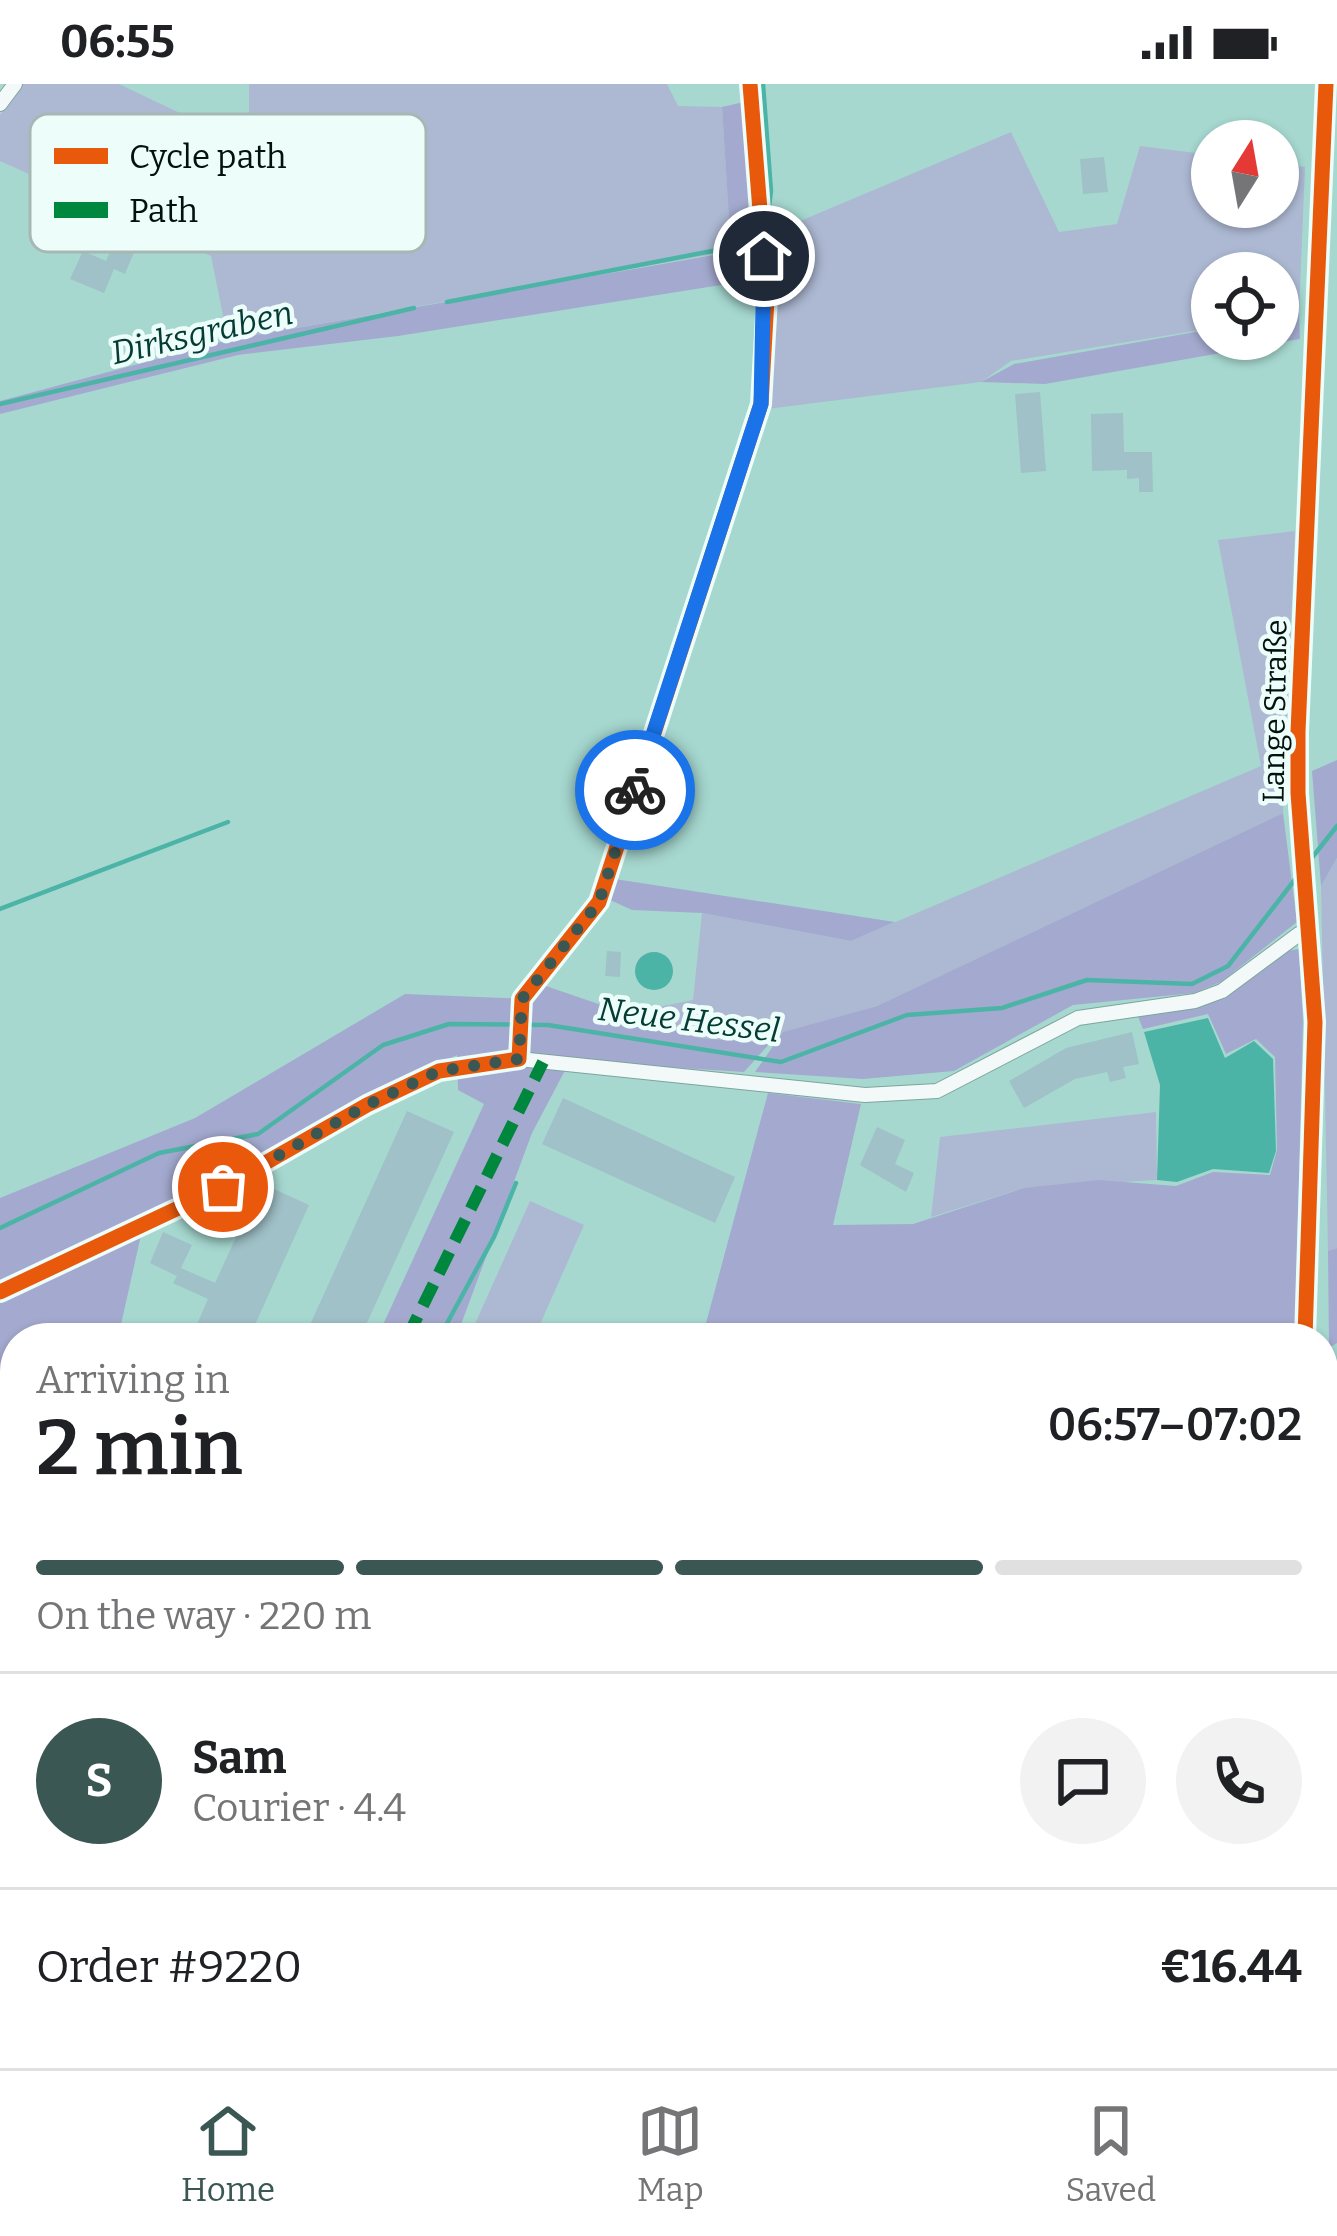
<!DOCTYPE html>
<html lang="en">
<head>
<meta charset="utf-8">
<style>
	:root { --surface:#fff; --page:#f2f2f2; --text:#202124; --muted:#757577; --line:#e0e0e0; --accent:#3b5753 }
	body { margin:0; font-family:Bitter,serif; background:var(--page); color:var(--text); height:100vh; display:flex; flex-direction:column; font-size:45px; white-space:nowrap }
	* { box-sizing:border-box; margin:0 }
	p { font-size:39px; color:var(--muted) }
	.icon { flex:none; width:66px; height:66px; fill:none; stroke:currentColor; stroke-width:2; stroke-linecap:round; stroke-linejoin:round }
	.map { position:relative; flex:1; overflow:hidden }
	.sheet { position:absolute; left:0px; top:1239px; width:1338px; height:747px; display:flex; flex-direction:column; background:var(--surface); border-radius:48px 48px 0 0; box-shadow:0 3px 9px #0004 }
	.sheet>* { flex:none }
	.needle { width:78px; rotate:11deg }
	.buttons { position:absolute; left:1191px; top:36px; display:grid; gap:24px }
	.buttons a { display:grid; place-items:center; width:108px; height:108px; border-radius:50%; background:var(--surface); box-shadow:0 3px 9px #0004; font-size:60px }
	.pin { position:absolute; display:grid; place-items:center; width:102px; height:102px; color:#fff; margin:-51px; border:6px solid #fff; border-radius:50%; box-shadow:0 3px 12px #0007 }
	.courier { position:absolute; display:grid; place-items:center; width:120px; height:120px; margin:-60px; border:9px solid #1a73e8; border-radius:50%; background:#fff; color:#222; box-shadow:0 3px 15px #0007 }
	.summary em { font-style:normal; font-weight:600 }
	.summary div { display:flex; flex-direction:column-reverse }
	.summary { display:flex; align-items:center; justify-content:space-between; height:204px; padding:0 36px }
	h1 { font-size:78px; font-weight:600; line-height:90px }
	.bar { display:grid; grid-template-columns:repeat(4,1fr); gap:18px 12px; align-content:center; height:144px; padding:0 36px }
	.bar i { height:15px; border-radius:9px; background:var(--line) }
	.bar .on { background:var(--accent) }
	.bar p { grid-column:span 4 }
	.line { display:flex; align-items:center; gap:30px; padding:0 36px; border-top:3px solid var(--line) }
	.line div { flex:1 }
	.round { display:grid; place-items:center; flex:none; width:126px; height:126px; border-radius:63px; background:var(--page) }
	.status { display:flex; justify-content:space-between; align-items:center; height:84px; padding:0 60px; background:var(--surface); direction:ltr }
	.status svg { height:33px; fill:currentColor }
	.tabs { display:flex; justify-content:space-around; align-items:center; height:168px; border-top:3px solid var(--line); background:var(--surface); font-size:33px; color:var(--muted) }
	.tabs a { display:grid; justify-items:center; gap:6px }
	.tabs .on { color:var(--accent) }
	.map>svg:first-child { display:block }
	.green { fill:#adb9d3 }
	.forest { fill:#a4aacf }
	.water { fill:#4cb4a6 }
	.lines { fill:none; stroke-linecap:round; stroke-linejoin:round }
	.stream { stroke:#4cb4a6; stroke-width:4.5 }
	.building { fill:#9fc1c7 }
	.street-casing { stroke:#7ca59e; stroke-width:16 }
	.street { stroke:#f2f9f8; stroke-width:14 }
	.quiet { stroke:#00873e; stroke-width:12; stroke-dasharray:24 12; stroke-linecap:butt }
	.cycleway-casing { stroke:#edfefa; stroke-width:22 }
	.cycleway { stroke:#e8590c; stroke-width:15 }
	.done { stroke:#3b5753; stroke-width:12; stroke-dasharray:0 21.6 }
	.route { stroke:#1a73e8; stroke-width:15 }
	.labels { text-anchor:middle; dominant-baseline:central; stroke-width:9; stroke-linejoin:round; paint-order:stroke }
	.street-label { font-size:30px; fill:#01120f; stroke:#edfefa }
	.water-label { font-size:33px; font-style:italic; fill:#043c35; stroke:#edfefa }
	.key { fill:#edfefa; stroke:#a6b7b4; stroke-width:3 }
	.key-label { font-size:33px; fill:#01120f }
</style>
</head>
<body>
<div class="status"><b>06:55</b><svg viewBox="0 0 49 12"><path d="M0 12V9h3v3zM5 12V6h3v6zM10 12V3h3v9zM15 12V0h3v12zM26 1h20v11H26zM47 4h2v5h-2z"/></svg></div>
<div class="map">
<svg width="1337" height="1984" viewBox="0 0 1337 1984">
	<rect width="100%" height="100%" fill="#a6d8d0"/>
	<!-- green -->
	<g class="green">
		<path d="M23,0H119L249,62V0H667L678,22L722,23L731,167L228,256L211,172L0,77V31Z"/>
		<path d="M1011,48L1059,148L1117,140L1140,62L1212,71V123H1278V79L1305,83L1299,229L1278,233V189H1212V244L1011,277L981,298L767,325L772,207L767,151Z"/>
		<path d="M1295,447L1283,729L877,922L784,948L770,959L698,954L617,931L693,916L702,829L851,857L1261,682L1218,456Z"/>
		<path d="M1337,774V1164L1328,1167L1321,802Z"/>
		<path d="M1156,1028L1157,1096L1024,1104L931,1133L940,1053Z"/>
		<path d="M530,1117L584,1141L534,1254H476L470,1251Z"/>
		<path d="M1337,1428V1658L1323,1676V1433Z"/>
		<path d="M1323,1873L1337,1892V1958L1323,1946Z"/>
		<path d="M229,1971H432L428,1984H225Z"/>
		<path d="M1096,1971H1154L1152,1984H1095Z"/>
	</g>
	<!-- forest -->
	<g class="forest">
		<path d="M744,18L759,195L398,252L238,271L0,330V317L228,256L731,168L722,23Z"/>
		<path d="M1299,229L1300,255L1045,300L981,298L1014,280L1212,245V255H1278V233Z"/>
		<path d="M1337,676V774L1321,802L1312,687Z"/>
		<path d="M1283,729L1297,838L1221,898L1194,909L1073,921L954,987L863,995L755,988L783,948L877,922Z"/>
		<path d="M615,795L895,838L851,857L702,829L632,826L610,816Z"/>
		<path d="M1299,865L1303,935L1295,1254H702L768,1009L861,1020L833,1141L913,1140L1024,1104L1098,1096L1176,1102L1213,1088L1270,1091L1277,1066L1275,973L1256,955L1226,970L1208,930L1143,945L1137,930L1224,915L1286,867Z"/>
		<path d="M543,901L698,954L770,959L744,988L570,977L532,1049L456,1254H377L484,1020L458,1006L457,971C345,1023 242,1080 141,1151L118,1254H15V1326L0,1313V1114L195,1034L405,910L531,915Z"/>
		<path d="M1337,1164V1259L1329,1264L1328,1167Z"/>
		<path d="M1323,1946L1337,1958V1984H1318L1306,1971H1323Z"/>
		<path d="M1154,1971H1195L1203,1984H1152Z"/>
	</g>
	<!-- water -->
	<g class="water">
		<circle cx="654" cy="887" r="19"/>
		<path d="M1208,934L1225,974L1254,957L1273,975L1276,1067L1269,1089L1213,1085L1177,1098L1157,1096L1160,1001L1144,948Z"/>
		<path d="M1236,1971H1306L1318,1984H1250Z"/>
	</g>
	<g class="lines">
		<!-- stream -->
		<g class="stream">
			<path d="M763,0L771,107L768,130"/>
			<path d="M447,218L738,162"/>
			<path d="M0,320L414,224"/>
			<path d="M1307,780L1337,742"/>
			<path d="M0,825L228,738"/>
			<path d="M0,1144L159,1069L258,1050L383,961L449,940L548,941L781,978L907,931L1002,924L1087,896L1192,900L1228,882L1300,789"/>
			<path d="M439,1254L494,1153L516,1099"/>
			<path d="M200,1984L203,1971"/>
		</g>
	</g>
	<!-- building -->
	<g class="building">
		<path d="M1104,73L1108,108L1083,110L1080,75Z"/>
		<path d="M117,152L137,161L125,190L114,185L104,209L70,195L83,167L106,177Z"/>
		<path d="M1040,308L1046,387L1021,389L1015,310Z"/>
		<path d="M1123,329L1124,368H1152L1153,408H1139V394L1127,395V386L1092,387L1091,330Z"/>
		<path d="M607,867L621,868L620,893L605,892Z"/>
		<path d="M1132,948L1139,980L1123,983L1126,994L1110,998L1107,988L1075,995L1024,1024L1009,997L1066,964Z"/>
		<path d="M563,1014L735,1093L715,1139L542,1060Z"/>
		<path d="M407,1027L454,1048L360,1254H304Z"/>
		<path d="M877,1043L905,1056L895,1080L914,1089L906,1108L860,1081Z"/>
		<path d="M261,1099L309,1121L249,1254H191L208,1215L173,1199L177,1192L150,1179L163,1148L192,1161L181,1184L215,1199Z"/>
	</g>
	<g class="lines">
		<defs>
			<g id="street">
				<path d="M0,20L15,0"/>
				<path d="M519,975L522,915L599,818L761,320L767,215L750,0"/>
				<path d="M0,1208L223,1103L367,1021L439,987L519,975L865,1011L937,1007L1078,934L1195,917L1222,907L1299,850L1311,848"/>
				<path d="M1305,1254L1315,938L1298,709V648L1326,0"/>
				<path d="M1069,1984L1070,1971"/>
			</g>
		</defs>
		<!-- street casing -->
		<use href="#street" class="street-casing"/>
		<!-- street -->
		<use href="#street" class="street"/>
		<!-- quiet -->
		<g class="quiet">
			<path d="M407,1254L543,978"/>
			<path d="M1200,1971L1208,1984"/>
			<path d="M176,1984L180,1971"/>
			<path d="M216,1984L220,1971"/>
		</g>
		<defs>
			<g id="cycleway">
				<path d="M0,1208L223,1103L367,1021L439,987L519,975L522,915L599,818L761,320L767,215L750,0"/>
				<path d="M1305,1254L1315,938L1298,709V648L1326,0"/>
			</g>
		</defs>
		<!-- cycleway casing -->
		<use href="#cycleway" class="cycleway-casing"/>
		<!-- cycleway -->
		<use href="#cycleway" class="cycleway"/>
	</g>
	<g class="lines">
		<!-- done -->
		<path class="done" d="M223,1103L367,1021L439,987L519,975L522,915L599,818L635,706"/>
		<!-- route -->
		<path class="route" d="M635,706L761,320L764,172"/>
	</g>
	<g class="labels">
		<!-- street labels -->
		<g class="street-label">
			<text transform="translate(1275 627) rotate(-89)">Lange Straße</text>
		</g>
		<!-- water labels -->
		<g class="water-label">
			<text transform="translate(202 249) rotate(-13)">Dirksgraben</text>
			<text transform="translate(689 936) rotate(7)">Neue Hessel</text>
		</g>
	</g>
	<!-- legend -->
	<rect x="30" y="30" width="396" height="138" rx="18" class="key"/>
	<rect x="54" y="64" width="54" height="16" fill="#e8590c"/>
	<rect x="54" y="118" width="54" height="16" fill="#00873e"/>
	<g class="key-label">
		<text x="129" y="84">Cycle path</text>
		<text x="129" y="138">Path</text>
	</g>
</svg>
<div class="buttons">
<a><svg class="needle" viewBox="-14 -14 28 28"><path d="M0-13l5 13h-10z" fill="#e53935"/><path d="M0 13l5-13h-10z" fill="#757577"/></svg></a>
<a><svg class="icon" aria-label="locate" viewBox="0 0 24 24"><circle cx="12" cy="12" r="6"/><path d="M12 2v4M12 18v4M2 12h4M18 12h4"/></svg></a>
</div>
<div class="pin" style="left:223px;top:1103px;background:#ea580c"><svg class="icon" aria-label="bag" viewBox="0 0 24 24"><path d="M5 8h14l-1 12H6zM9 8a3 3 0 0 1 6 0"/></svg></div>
<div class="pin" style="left:764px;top:172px;background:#1f2937"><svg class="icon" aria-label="home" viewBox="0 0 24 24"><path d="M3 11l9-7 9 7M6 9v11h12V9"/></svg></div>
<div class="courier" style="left:635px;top:706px"><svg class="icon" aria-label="bike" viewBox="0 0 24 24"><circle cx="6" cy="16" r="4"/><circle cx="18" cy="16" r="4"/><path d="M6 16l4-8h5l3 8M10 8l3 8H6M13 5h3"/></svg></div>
<section class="sheet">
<div class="summary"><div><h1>2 min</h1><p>Arriving in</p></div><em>06:57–07:02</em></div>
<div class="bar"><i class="on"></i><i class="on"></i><i class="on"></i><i></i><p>On the way · 220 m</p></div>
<div class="line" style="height:216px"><b class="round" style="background:var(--accent);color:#fff">S</b><div><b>Sam</b><p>Courier · 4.4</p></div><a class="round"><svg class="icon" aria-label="chat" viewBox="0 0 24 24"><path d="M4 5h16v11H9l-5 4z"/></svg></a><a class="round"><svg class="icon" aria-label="phone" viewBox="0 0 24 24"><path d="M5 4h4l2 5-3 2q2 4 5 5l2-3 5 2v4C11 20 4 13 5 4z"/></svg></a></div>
<div class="line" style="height:156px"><div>Order #9220</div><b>€16.44</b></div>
</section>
</div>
<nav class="tabs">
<a class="on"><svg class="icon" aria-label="home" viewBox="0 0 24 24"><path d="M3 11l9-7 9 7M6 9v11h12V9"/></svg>Home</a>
<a><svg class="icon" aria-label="map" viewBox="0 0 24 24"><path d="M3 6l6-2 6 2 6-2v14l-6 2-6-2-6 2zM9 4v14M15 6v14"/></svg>Map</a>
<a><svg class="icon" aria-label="saved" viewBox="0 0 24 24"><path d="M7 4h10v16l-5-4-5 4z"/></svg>Saved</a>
</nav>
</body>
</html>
